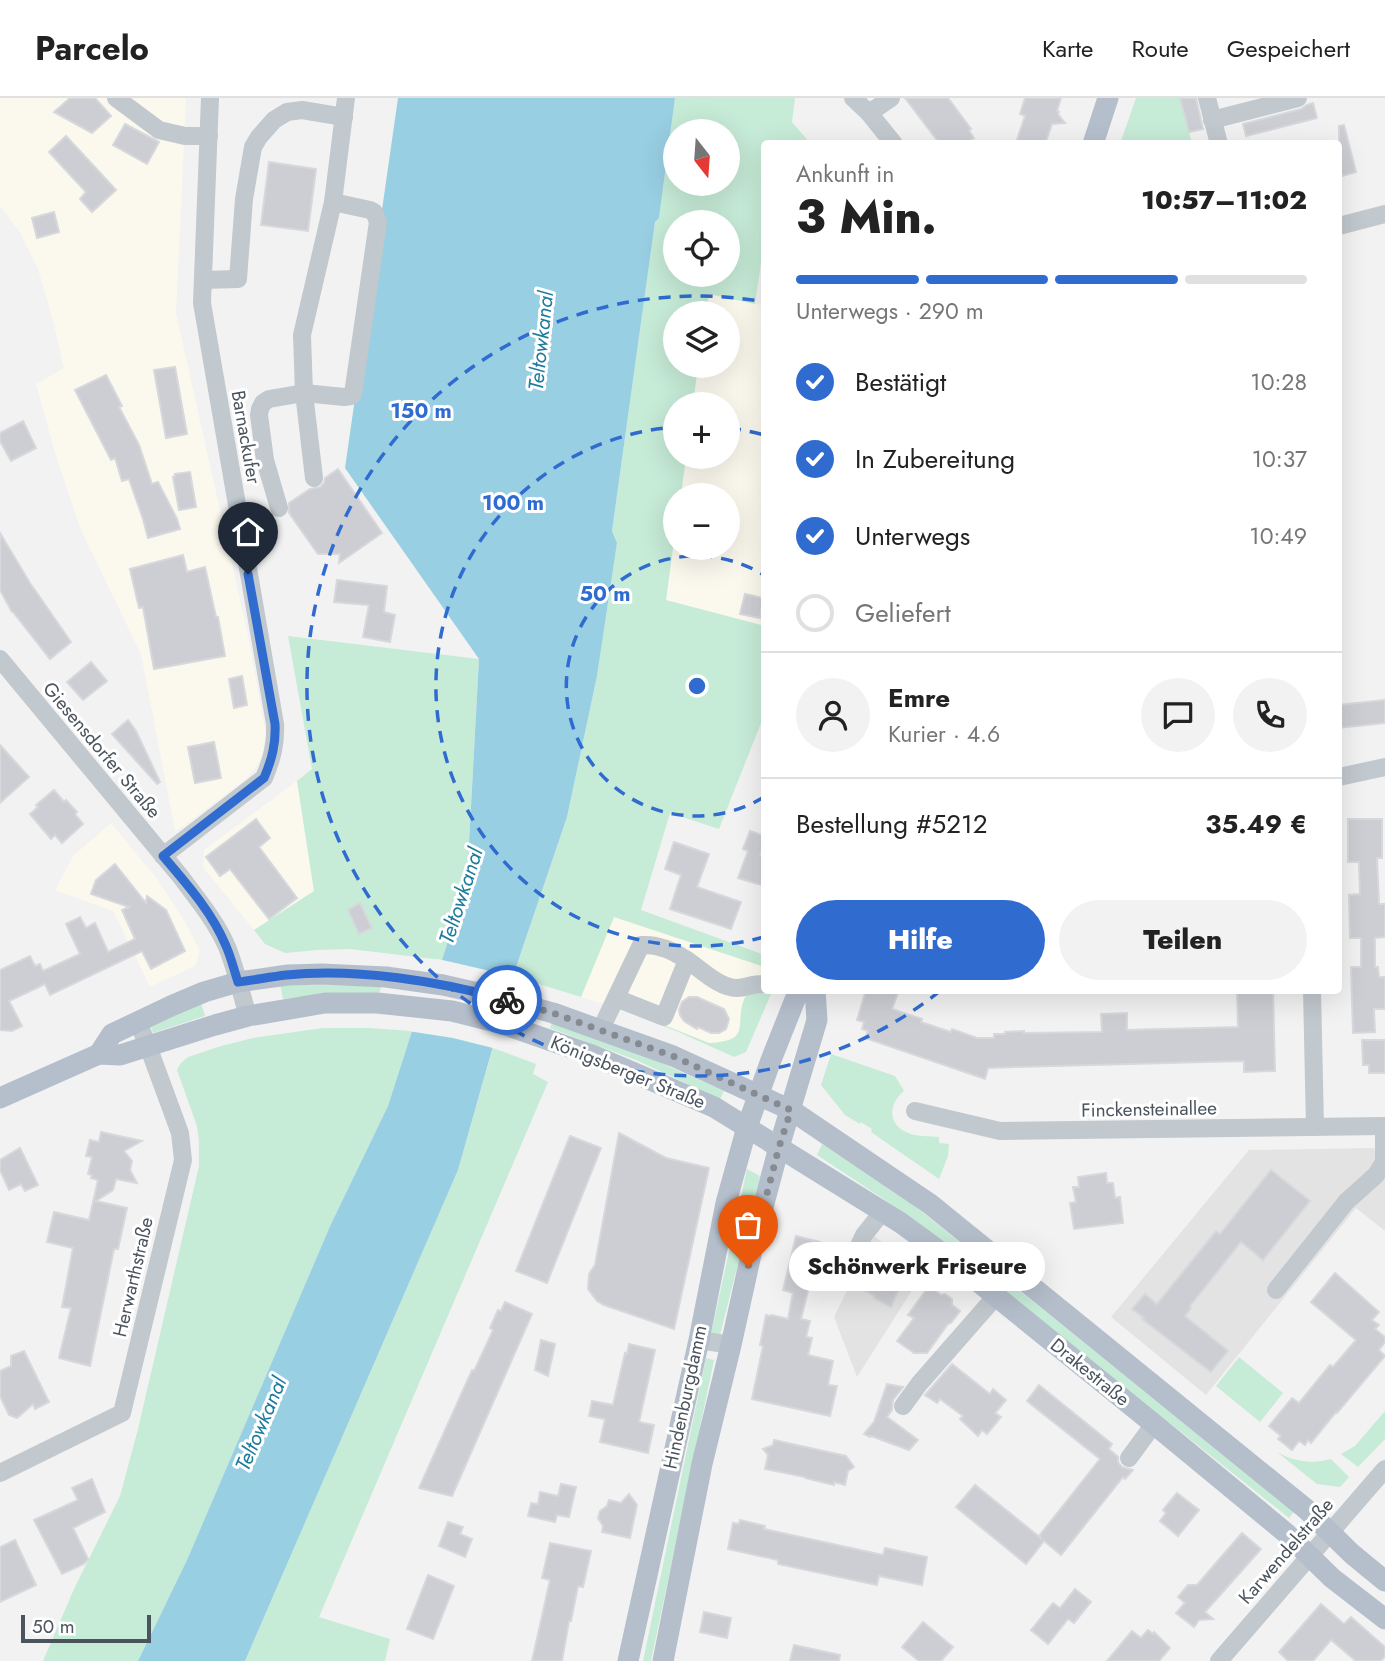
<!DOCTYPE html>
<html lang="de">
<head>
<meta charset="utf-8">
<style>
	:root { --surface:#fff; --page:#f2f2f2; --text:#222; --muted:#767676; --line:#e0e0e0; --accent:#306cd0 }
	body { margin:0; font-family:Jost,sans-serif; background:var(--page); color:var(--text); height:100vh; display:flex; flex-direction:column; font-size:26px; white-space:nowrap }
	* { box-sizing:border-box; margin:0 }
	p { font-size:23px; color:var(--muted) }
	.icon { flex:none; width:38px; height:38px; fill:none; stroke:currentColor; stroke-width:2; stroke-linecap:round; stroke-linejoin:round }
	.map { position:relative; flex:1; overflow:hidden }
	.panel { position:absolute; left:761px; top:42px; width:581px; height:854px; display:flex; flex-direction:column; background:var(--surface); border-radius:7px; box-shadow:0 7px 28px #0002 }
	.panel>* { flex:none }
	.needle { width:46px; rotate:163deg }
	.tools { position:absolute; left:663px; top:21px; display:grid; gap:14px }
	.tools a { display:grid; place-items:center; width:77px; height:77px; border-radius:50%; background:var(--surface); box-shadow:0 7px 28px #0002; font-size:35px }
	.scale { position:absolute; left:21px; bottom:18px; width:130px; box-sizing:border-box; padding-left:7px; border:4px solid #4b545d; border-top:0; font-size:19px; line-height:24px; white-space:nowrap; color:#4b545d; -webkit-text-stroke:5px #fff; paint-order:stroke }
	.pin { position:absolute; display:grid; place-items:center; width:60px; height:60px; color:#fff; margin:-72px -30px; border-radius:50% 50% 50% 0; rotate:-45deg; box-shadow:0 0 7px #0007 }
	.pin .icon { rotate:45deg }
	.courier { position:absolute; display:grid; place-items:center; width:70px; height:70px; margin:-35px; border:5px solid #306cd0; border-radius:50%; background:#fff; color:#222; box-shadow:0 2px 9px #0007 }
	.bubble { position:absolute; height:49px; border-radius:24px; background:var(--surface); box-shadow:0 7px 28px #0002; font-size:23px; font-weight:800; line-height:49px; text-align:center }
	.headline em { font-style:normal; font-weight:800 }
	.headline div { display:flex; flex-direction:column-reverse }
	.headline { display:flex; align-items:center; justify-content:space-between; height:119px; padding:0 35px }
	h1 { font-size:46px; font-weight:800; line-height:52px }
	.bar { display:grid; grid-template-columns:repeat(4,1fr); gap:10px 7px; align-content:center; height:84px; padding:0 35px }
	.bar i { height:9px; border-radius:5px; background:var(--line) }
	.bar .active { background:var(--accent) }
	.bar p { grid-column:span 4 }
	.line { display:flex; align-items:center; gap:18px; padding:0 35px; border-top:2px solid var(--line) }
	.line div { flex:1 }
	.round { display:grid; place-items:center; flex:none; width:74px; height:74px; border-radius:37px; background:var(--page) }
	ol { padding:0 35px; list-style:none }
	li { display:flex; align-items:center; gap:21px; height:77px }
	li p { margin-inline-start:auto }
	li .icon { padding:7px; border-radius:50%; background:var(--accent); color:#fff; stroke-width:4 }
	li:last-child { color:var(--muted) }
	li i { width:38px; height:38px; border:4px solid var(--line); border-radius:50% }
	.action { display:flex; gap:14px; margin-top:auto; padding:14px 35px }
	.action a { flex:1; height:80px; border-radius:42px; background:var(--accent); color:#fff; font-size:28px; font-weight:800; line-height:80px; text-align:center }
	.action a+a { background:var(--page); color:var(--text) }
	header { display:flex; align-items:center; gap:42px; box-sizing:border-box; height:98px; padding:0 35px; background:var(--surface); border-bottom:2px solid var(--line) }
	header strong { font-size:33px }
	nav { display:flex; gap:38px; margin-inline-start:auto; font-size:24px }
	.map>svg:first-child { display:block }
	.commercial { fill:#fbf8ee }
	.education { fill:#e4e3e3 }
	.green { fill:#c6ebd7; fill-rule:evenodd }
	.water { fill:#99cfe3 }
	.pier { fill:#f3f2f2 }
	.building { fill:#ccced3; stroke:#d6d8dc; stroke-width:2 }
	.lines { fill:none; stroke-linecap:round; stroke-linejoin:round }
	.minor { stroke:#c1c8ce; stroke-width:18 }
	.major { stroke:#b5bfcc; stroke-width:21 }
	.done { stroke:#868b91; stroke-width:7; stroke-dasharray:0 12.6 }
	.route { stroke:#306cd0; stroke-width:9 }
	.ring { fill:none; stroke:#306cd0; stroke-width:3.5; stroke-dasharray:12 9 }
	.labels { text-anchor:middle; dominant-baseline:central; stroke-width:6; stroke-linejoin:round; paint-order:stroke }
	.street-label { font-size:19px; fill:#4b545d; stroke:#fff }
	.water-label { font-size:21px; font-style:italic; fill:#1e7b9d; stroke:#fff }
	.centre { fill:#306cd0; stroke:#fff; stroke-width:3.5 }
	.ring-label { font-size:21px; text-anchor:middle; font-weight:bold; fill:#306cd0; stroke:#fff; stroke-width:6; stroke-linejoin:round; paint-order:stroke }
</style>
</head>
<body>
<header>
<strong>Parcelo</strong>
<nav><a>Karte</a><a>Route</a><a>Gespeichert</a></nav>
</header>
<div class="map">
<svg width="1385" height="1563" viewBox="0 0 1385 1563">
	<rect width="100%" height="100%" fill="#f3f2f2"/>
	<!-- commercial -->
	<g class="commercial">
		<path d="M0,0H186L176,215L247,533L266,637L262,658L256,669L246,681L185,727L175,733L141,556L81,432L56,358L36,286L64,270L51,215L38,171L19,133L0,108Z"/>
		<path d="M708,196L765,208V528L666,503L675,435L676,450H728V397H681L686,359H728V306H693L698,268H728V215H706Z"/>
		<path d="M297,683L314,793L254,832L203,769L204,752Z"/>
		<path d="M111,725L158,782L185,824L200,853L195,868L150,889L113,813L55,792L73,758Z"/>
		<path d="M614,819L765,869V892L734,959L676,933L616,910L581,899Z"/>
	</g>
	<!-- education -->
	<g class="education">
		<path d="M1374,1050L1375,1053H1385V1133L1356,1110L1206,1297L1111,1219L1249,1052Z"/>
		<path d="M874,1138L923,1175L857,1279L834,1219Z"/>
	</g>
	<!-- green -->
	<g class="green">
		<path d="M675,0H795L792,24L810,45L765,46V138L755,206L709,196L706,215H676V268H698L693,306H676V359H686L681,397H676L675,435L666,502L765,528V615L719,731L670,715L641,812L765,857V869L614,819L581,899L513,878L567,719L597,578L617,445L612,433L655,124L659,120ZM676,33H728V86H676ZM676,124H728V177H676Z"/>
		<path d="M1136,0H1180L1192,45L1120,46Z"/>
		<path d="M288,538L479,561L467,782L442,862L350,851L318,852L285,855L265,846L254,832L314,793L297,683L312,671Z"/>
		<path d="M280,886L353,887L381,889L379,896L320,897L283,901Z"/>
		<path d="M763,893L771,896L746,954L734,959L676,933L616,910L619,909L709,945C755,943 732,924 746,897Z"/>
		<path d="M201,905L205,918L153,935L151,929Z"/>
		<path d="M552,925L641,956L724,993L720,1001L636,962L550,930Z"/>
		<path d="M323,930H369L412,933L388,1008L331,1126L187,1462L138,1563H43L74,1491L120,1398L138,1331L199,1068V1044L197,1028L177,972L181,965L188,959L221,948L253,940Z"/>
		<path d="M493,950L536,966L533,976L548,984L319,1519L390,1541L385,1563H245L458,1072Z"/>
		<path d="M831,956L895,978L904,993C889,1005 887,1025 906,1034C915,1039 929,1038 939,1039V1045L949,1046L948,1058L939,1081L871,1034L872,1031L861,1024L860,1026L845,1017L821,987Z"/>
		<path d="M822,1046L892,1091L921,1113L1294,1414L1289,1420L939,1141L885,1102L817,1057Z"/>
		<path d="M747,1071L760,1078L720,1237L711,1236Z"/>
		<path d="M1239,1259L1283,1295L1260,1324L1216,1288Z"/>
		<path d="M706,1260L714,1262L651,1563H643Z"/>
		<path d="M1385,1313V1341L1358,1369L1341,1356L1355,1348Z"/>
		<path d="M1277,1354C1294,1364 1312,1366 1331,1361L1349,1379L1340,1389L1317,1386Z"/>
	</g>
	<!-- water -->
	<path class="water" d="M398,0H675L659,120L655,124L612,433L617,445L597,578L567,719L513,878L458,1072L245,1563H138L187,1462L331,1126L388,1008L412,933L442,862L467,782L479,561L345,370Z"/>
	<!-- pier -->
	<path class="pier" d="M438,861L516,879L497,951L453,940L408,933Z"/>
	<!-- building -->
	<g class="building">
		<path d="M70,0H95L111,18L92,35L54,14Z"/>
		<path d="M905,0H948L971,31L969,33L974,40L966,46H940Z"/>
		<path d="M1025,0H1061L1057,13L1059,14L1058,16L1065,25L1052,26L1045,46H1027L1017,42L1025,18L1020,16Z"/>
		<path d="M1180,0H1196L1203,31L1189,34Z"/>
		<path d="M1313,5L1317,20L1246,38L1243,26L1301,11L1307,7Z"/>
		<path d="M125,26L159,44L147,66L113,47Z"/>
		<path d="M1344,27L1356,74L1339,79V28Z"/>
		<path d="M66,38L116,92L92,114L80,101L86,94L49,54Z"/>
		<path d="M269,64L316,71L308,133L261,127Z"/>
		<path d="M54,114L59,134L37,140L32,120Z"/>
		<path d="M175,269L187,336L166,340L154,272Z"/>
		<path d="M106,277L122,308L119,309L139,347L152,386L158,384L177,421L180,431L148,440L143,421L129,381L122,383L115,360L111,362L75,292Z"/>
		<path d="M23,323L36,350L11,363L0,343V335Z"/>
		<path d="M338,371L382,435L339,465L340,456H318L289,415V405L310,391L320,389L324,385L325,380Z"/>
		<path d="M190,374L196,409L179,412L173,379L175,378V376Z"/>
		<path d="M0,435L30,485L71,544L50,561L13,514H12L0,492Z"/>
		<path d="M183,457L187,474L205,469L216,519H218L225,558L154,571L143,509L139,510L130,471Z"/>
		<path d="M337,482L387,488L384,514L395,517L390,544L363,539L369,507L334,504Z"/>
		<path d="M745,496L763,500L760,520L740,516Z"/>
		<path d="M91,564L107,583L83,602L67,584Z"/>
		<path d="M242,578L247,607L234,610L229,581Z"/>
		<path d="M1385,602V625L1339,630V607Z"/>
		<path d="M128,622L136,633L160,684L157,686L112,636Z"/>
		<path d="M214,644L221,680L195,685L188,649Z"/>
		<path d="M0,647L29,679L0,705Z"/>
		<path d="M54,692L64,704L66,702L77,714L75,716L83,726L62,745L55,737L51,741L30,716L38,709L36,707Z"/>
		<path d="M256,721L270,740L259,749L297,800L269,821L230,771L220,778L206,759Z"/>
		<path d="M1348,721H1382V760H1377L1379,806H1385V839L1375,840V869H1378L1379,879H1385V911H1374L1375,934L1353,935L1351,869H1361V840H1350L1349,797L1360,796L1359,764H1348Z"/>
		<path d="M750,733L765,738V744L760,757L765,758V788L738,780L748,753L743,751Z"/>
		<path d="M674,744L709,756L697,789L741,804L731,831L670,811L681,777L665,771Z"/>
		<path d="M115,766L146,805L147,798L166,812L185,853L151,871L142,853L50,897L45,886L9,903L22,928L12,933L0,932V872L30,858L35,868L40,866L43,873L80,856L66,826L80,819L86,830L95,825L108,854L135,841L122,812L129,809L91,796L96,782Z"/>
		<path d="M360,805L372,830L359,836L348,812Z"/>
		<path d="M866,892H899L892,911L922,921L921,924L951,934L952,931L977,940H994V936H1005V934L1024,933V935L1102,934L1101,916L1127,915V932L1238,929L1237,892H1273L1275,973L1244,974V963L1016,969L988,970L985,981L865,940L868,933L862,931L864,924L857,922Z"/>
		<path d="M689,899H697L724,911L729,921L726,931L719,935H711L698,929L697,931L684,923L680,917L679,912L682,904Z"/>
		<path d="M1362,942H1385V975H1369V967H1363Z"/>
		<path d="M101,1034L142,1043L124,1053L132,1063L130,1072L137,1085L116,1081L113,1092L96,1103L127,1110L118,1151H114L90,1268L59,1260L71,1210L62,1209L73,1150L47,1144L54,1114L89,1122L98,1082L91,1080L92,1077L88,1076L92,1059L86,1058L90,1042L99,1044Z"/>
		<path d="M619,1035L666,1060L709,1070L674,1231L604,1207L597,1203L588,1191L589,1176L595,1167Z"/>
		<path d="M570,1038L601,1050L547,1185L516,1173Z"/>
		<path d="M20,1050L38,1087L25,1093L21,1086L9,1092L0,1072V1062Z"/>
		<path d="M1271,1072L1310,1103L1263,1162L1241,1144L1190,1208L1191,1210L1185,1218L1228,1253L1211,1274L1142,1221L1144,1220L1132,1211L1145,1196L1157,1206L1216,1133L1220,1136Z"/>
		<path d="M1106,1075L1107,1085H1113L1115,1100L1120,1099L1123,1125L1074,1131L1070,1105L1076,1104L1073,1089H1079L1078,1079Z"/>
		<path d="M796,1138L820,1144L801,1221L810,1223L806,1239L812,1240L808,1257L833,1263L828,1287L837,1288L830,1318L752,1301L763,1248L760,1247L766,1217L770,1218L772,1217L788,1221L793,1195L783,1192Z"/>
		<path d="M873,1164L904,1180L891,1209L874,1200L875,1198L860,1190Z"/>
		<path d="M1335,1175L1379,1214L1372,1222L1379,1227L1375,1231L1385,1239V1244L1379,1252L1385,1258L1337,1315L1336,1314L1311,1345L1308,1342L1305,1347L1299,1343L1292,1352L1278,1341L1281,1338L1269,1328L1292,1300L1299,1305L1330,1267L1333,1269L1356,1242L1311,1204Z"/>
		<path d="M929,1188L941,1197L945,1196L952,1201V1207L960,1213L951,1225L948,1226L927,1255H914L897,1243L914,1220L908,1217Z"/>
		<path d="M505,1204L532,1216L452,1398L419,1390L472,1272L474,1273L489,1241L493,1232L490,1230L498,1212L501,1213Z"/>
		<path d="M541,1242L555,1246L548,1278L535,1272Z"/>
		<path d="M629,1246L655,1252L639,1324L654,1327L648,1355L600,1344L605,1321L589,1318L592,1303L613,1307L625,1255L627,1256Z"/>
		<path d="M24,1253L49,1304L35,1311L33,1306L17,1320L9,1317L0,1298V1273L11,1268V1258Z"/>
		<path d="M952,1266L990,1296L993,1291L1006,1302L995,1315L1001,1319L987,1336L982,1332L978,1338L960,1321L963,1318L940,1301L937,1305L925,1297Z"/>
		<path d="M887,1286L903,1289L893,1302L892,1312L887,1319L918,1342L909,1352L871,1338L870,1339L864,1336L874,1324Z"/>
		<path d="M1039,1287L1112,1346L1109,1351L1118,1359V1364L1122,1369L1133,1372L1125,1381L1123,1379L1061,1457L1044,1443L1026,1466L956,1409L975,1387L1042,1441L1039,1438L1100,1361L1027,1303Z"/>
		<path d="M774,1342L846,1358L854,1369L848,1373L845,1387L834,1384V1387L805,1380V1379L765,1371L768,1357L763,1351L773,1347Z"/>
		<path d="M92,1381L105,1414L73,1430L88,1461L84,1466L62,1476L34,1422L78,1402L72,1390Z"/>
		<path d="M561,1386L576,1389L569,1419L557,1417L555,1424L528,1418L531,1405L538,1406L540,1394L558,1398Z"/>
		<path d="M1177,1395L1199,1412L1178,1438L1160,1423L1166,1415L1163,1412Z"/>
		<path d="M629,1396L637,1407L630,1440L602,1434L603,1428L598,1420L600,1413L607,1408L609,1402L621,1405Z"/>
		<path d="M740,1422L765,1428L764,1431L883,1457L885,1450L927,1459L922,1487L879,1478L877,1487L778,1466V1462L728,1451L733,1425L739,1426Z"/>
		<path d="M448,1424L463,1429L460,1436L472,1441L465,1459L439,1448Z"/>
		<path d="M1242,1435L1261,1451L1205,1514L1213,1521L1199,1522L1194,1529L1176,1515L1185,1505L1178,1499L1188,1487H1197Z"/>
		<path d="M15,1442L36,1487L0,1504V1449Z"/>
		<path d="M550,1445L591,1453L583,1489L578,1488L571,1523H569L562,1563H532L550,1482L542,1480Z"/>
		<path d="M428,1477L454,1488L433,1541L407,1531Z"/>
		<path d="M1075,1491L1091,1504L1074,1525L1068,1521L1048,1546L1031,1532L1053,1505L1060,1510Z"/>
		<path d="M1321,1506L1344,1526L1351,1519L1385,1549V1558L1381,1563H1356L1331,1542L1313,1563H1288L1279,1554Z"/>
		<path d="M704,1514L731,1520L727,1540L700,1534Z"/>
		<path d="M923,1524L953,1549L941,1563H919L902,1549Z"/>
		<path d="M1148,1532L1153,1536L1154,1534L1170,1550L1159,1563H1107L1132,1533L1141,1540Z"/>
		<path d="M794,1547L840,1557L839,1563H790Z"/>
	</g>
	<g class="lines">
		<!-- minor -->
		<g class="minor">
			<path d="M116,0L159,32L185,38H209"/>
			<path d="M853,0L869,15L894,46"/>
			<path d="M1207,0L1219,46"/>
			<path d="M869,15L891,0"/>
			<path d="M1212,22L1298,0"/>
			<path d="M1339,128L1385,116"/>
			<path d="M203,182L238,181L244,101L253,49L259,39L274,22L287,14L302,12L344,19"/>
			<path d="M314,380L304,295L302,237L333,104L346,0"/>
			<path d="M279,410L265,362L259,317L260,311L263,305L269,301L304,295L344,299L351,298L353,296L378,124L374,114L370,112L333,104"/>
			<path d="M0,561L181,779C197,801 216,823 227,849C236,871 241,895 248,918"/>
			<path d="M1339,679L1385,669"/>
			<path d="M163,758L264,680C272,661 276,646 275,626L202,205L210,0"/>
			<path d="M1312,892L1315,1029"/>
			<path d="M616,900L664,919L687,862C701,871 719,890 737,890C746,890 754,885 765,886"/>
			<path d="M601,931L641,847C659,846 673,853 687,862"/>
			<path d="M915,1013L1000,1033L1385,1028"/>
			<path d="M843,1182L864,1137L883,1113"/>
			<path d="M1276,1192L1346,1104L1376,1077L1384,1064V1028"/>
			<path d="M699,1242L731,1247"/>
			<path d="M903,1308L919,1286L996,1198"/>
			<path d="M1129,1360L1154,1326"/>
			<path d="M0,1375L122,1315L183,1062L180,1035L148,948L138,924"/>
			<path d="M1219,1563L1385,1371"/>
		</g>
		<!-- major -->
		<g class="major">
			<path d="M1093,46L1108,0"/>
			<path d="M99,956L112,936L171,908L204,894L238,884L288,877L322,876L386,879L443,887L496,899L553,915L673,958L791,1012L930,1106L1306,1411L1352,1456L1385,1483"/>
			<path d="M0,1000L99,956L120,957L215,927L248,918L325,905H377L452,913L500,925L592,957L714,1009L901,1125L950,1161L1154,1326L1286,1435L1332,1480L1385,1521"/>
			<path d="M628,1563L699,1242L726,1105L747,1029L771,962L796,899L805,892"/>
			<path d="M663,1563L702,1366L731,1247L754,1143L779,1049L817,922L815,892"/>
		</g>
	</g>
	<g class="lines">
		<!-- done -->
		<path class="done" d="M507,902L553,915L673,958L791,1012L779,1049L748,1169"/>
		<!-- route -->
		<path class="route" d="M248,476L275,626C276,646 272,661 264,680L163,758C186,785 212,814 226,848C231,859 234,872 238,884C254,882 270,879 286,877C357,870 439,883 507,902"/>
	</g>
	<!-- distance rings -->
	<g class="ring">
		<path d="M764 699A130 130 0 1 1 764 477"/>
		<path d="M764 839A260 260 0 1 1 674 329M729 330A260 260 0 0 1 764 337"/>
		<path d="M940 893A390 390 0 1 1 765 204"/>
	</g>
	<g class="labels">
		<!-- street labels -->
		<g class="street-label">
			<text transform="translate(246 339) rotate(80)">Barnackufer</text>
			<text transform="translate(102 652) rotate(50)">Giesensdorfer Straße</text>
			<text transform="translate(628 974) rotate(22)">Königsberger Straße</text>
			<text transform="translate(1149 1011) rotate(-1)">Finckensteinallee</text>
			<text transform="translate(133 1179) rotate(-77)">Herwarthstraße</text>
			<text transform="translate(1090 1274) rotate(39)">Drakestraße</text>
			<text transform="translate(685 1299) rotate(-78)">Hindenburgdamm</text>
			<text transform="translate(1286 1453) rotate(-49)">Karwendelstraße</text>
		</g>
		<!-- water labels -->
		<g class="water-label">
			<text transform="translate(541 243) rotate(-84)">Teltowkanal</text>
			<text transform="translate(461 798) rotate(-72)">Teltowkanal</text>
			<text transform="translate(261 1326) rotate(-67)">Teltowkanal</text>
		</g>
	</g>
	<circle cx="697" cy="588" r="10" class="centre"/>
	<g class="ring-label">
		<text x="421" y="320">150 m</text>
		<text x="513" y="412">100 m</text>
		<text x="605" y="503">50 m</text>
	</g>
</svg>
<div class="tools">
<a><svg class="needle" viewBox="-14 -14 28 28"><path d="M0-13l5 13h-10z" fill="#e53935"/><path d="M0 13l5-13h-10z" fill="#767676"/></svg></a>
<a><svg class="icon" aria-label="locate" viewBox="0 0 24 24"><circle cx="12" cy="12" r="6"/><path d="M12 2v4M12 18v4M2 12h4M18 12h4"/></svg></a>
<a><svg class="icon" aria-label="layers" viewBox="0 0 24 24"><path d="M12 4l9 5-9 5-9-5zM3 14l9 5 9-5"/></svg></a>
<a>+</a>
<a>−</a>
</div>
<div class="scale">50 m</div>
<div class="pin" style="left:748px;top:1169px;background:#ea580c"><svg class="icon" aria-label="bag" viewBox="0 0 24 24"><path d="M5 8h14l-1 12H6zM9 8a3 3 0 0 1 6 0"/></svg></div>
<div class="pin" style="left:248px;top:476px;background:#1f2937"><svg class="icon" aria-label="home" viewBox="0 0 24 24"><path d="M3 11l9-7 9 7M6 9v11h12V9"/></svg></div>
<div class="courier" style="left:507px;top:902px"><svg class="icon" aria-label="bike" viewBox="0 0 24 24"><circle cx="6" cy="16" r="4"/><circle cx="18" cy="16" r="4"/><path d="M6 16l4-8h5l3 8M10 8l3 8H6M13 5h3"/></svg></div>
<div class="bubble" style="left:789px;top:1144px;width:256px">Schönwerk Friseure</div>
<section class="panel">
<div class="headline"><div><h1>3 Min.</h1><p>Ankunft in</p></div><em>10:57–11:02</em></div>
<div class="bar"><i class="active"></i><i class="active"></i><i class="active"></i><i></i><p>Unterwegs · 290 m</p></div>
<ol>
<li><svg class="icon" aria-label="check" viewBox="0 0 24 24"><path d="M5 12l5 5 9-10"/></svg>Bestätigt<p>10:28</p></li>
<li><svg class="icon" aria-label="check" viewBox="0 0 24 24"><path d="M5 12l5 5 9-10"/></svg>In Zubereitung<p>10:37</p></li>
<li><svg class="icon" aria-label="check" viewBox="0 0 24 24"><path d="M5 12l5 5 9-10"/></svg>Unterwegs<p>10:49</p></li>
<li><i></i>Geliefert</li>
</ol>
<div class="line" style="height:126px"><a class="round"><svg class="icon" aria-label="person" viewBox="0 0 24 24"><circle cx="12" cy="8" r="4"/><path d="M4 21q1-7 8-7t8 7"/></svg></a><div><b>Emre</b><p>Kurier · 4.6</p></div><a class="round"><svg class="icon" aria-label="chat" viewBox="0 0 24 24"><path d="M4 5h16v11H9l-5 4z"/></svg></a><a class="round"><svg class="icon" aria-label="phone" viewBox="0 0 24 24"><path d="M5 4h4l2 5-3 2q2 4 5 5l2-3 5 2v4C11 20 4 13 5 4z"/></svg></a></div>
<div class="line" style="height:91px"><div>Bestellung #5212</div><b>35.49 €</b></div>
<div class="action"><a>Hilfe</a><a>Teilen</a></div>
</section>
</div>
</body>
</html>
